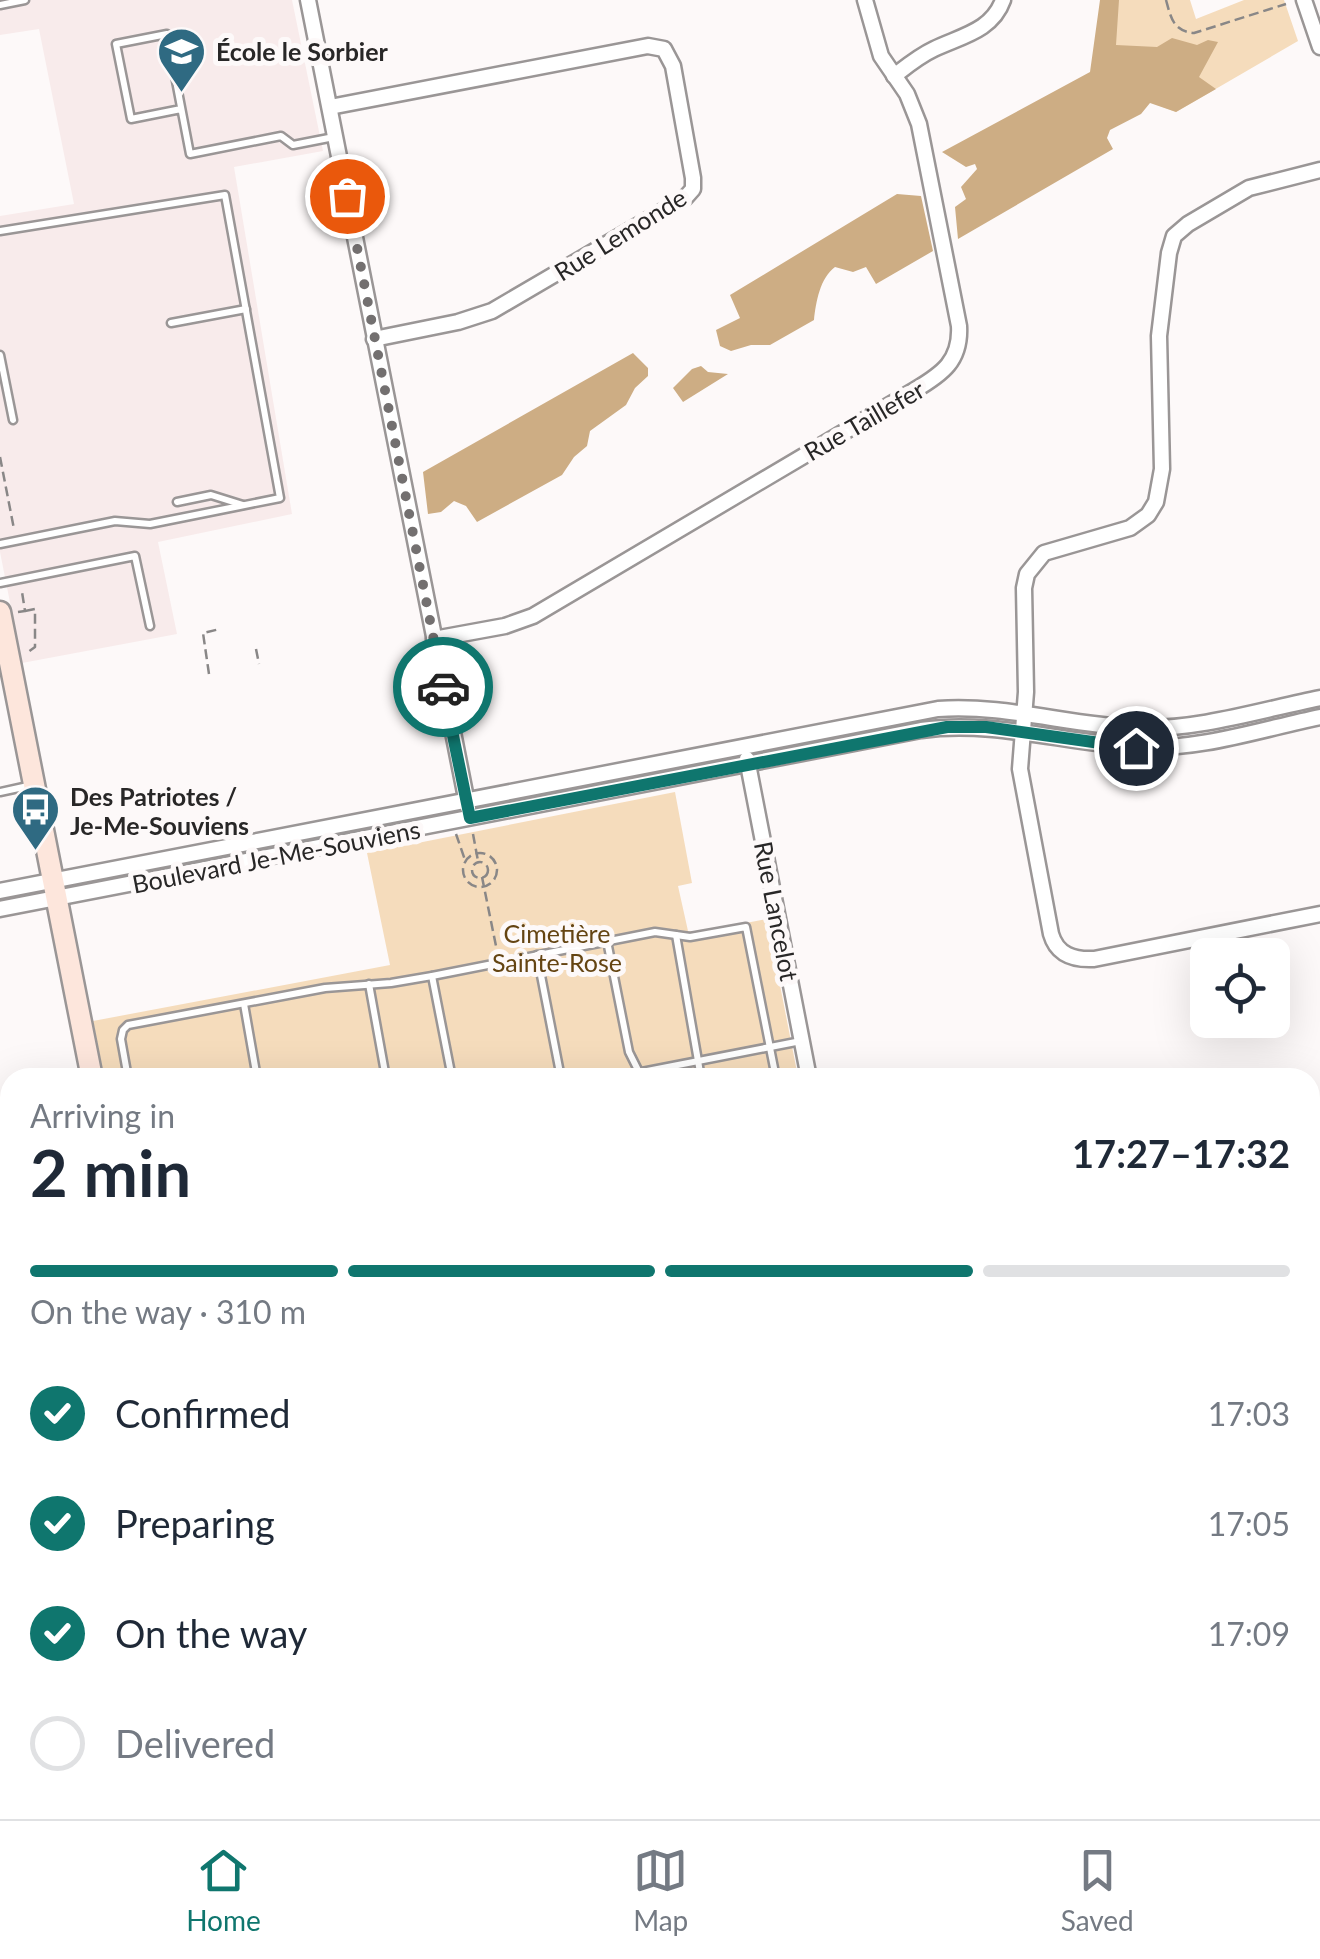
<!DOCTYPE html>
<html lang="en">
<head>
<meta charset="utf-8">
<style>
	:root { --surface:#fff; --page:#f2f2f3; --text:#1f2937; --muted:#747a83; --line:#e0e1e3; --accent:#0f766e }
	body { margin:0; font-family:Lato,sans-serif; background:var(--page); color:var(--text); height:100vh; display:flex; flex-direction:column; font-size:38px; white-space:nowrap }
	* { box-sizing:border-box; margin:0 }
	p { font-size:32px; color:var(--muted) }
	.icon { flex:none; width:55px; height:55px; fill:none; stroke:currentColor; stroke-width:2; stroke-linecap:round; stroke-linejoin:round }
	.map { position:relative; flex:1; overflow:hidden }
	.side { position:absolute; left:0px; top:1068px; width:1320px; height:752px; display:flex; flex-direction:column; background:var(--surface); border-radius:30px 30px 0 0; box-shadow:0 10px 40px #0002 }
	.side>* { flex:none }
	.fabs { position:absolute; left:1190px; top:938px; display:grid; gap:20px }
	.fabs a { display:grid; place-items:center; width:100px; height:100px; border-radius:15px; background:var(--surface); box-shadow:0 10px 40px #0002; font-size:50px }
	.pin { position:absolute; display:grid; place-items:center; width:85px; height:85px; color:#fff; margin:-42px; border:5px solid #fff; border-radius:50%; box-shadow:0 2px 10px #0007 }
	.courier { position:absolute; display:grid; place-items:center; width:100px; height:100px; margin:-50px; border:8px solid #0f766e; border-radius:50%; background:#fff; color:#222; box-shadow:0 2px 12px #0007 }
	.summary em { font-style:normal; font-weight:700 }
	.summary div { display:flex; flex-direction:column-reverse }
	.summary { display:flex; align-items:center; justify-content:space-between; height:170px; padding:0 30px }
	h1 { font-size:65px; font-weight:700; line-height:75px }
	.bar { display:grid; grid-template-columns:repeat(4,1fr); gap:15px 10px; align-content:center; height:120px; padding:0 30px }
	.bar i { height:12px; border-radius:8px; background:var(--line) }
	.bar .current { background:var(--accent) }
	.bar p { grid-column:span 4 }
	ol { padding:0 30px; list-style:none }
	li { display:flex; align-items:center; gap:30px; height:110px }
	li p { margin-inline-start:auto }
	li .icon { padding:10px; border-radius:50%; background:var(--accent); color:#fff; stroke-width:4 }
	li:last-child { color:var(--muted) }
	li i { width:55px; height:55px; border:5px solid var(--line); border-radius:50% }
	.tab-bar { display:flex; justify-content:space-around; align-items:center; height:140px; border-top:2px solid var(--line); background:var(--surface); font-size:28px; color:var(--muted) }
	.tab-bar a { display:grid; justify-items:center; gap:5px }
	.tab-bar .current { color:var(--accent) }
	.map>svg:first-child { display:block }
	.built { fill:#f8ebeb }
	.green { fill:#f5dcbc }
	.forest { fill:#cdad84 }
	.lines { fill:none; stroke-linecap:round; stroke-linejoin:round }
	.lane-casing { stroke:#9a9696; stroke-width:11 }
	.street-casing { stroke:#9a9696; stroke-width:19 }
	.secondary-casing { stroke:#9a9696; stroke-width:25 }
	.path { stroke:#898787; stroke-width:2.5; stroke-dasharray:10 5; stroke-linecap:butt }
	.lane { stroke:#fff; stroke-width:6 }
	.street { stroke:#fff; stroke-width:14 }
	.secondary { stroke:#fde6dc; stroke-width:20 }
	.done { stroke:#737070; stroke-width:10; stroke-dasharray:0 18 }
	.route { stroke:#0f766e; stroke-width:12 }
	.labels { text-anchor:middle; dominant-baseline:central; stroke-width:10; stroke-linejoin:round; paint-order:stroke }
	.poi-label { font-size:25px; font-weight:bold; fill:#282727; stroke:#fdf9f9; text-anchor:start }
	.street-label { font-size:25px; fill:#282727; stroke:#fdf9f9 }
	.park-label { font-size:25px; fill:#644412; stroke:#fdf9f9 }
</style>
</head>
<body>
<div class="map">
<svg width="1320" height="1819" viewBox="0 0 1320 1819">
	<rect width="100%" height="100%" fill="#fdf9f9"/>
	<!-- built -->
	<path class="built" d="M0,0H292L323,151L234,167L292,514L158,542L177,634L22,663L0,552V216L74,204L39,29L0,35Z"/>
	<!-- green -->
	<g class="green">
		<path d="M1100,0H1190L1196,19L1244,0H1284L1298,41L1176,112L1109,87Z"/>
		<path d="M675,792L692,883L678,886L688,931L699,932L767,919L798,1077H104L93,1021L390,965L367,853Z"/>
		<path d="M536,1810H704L706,1819H537Z"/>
	</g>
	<!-- forest -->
	<g class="forest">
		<path d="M1100,0H1119L1116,45L1157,47L1172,38L1197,45L1208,40L1218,42L1199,77L1216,89L1176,112L1150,103L1141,114L1110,130L1107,138L1113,149L958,239L955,207L966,199L961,187L977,169L975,164L966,167L942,152L1090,72Z"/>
		<path d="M897,194L921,196L933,251L876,284L866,267L853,272L835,267C820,278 816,302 814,320L770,345H751L731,351L720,346L716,330L740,318L730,295Z"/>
		<path d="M633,353L648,368V376L635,388L626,405L590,431L587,446L574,457L562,475L477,522L466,506L454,501L441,512L428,514L423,472Z"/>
		<path d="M701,366L708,372L728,374L683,402L673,388L692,369Z"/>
		<path d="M1320,1236V1819H1084L1074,1810H1310V1238Z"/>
	</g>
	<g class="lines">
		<defs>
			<g id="lane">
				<path d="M0,5L25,0"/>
				<path d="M181,109L131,119L116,44L167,34L190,154L281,136L293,145L334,137"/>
				<path d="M0,231L225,195L280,498L150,524L115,521L0,544"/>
				<path d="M171,323L246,309"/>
				<path d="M0,355L13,420"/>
				<path d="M177,502L211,495L243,505"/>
				<path d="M0,583L135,556L150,626"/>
				<path d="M0,792L28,786"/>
				<path d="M676,935L701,1078"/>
				<path d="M607,941L629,1052L642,1078"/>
				<path d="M537,955L561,1078"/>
				<path d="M432,976L452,1078"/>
				<path d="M369,984L386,1078"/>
				<path d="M244,1004L257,1078"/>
				<path d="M128,1078L121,1039L123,1030L128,1025L325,988L391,983L432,976L655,932L690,937L746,927L776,1078"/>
				<path d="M611,1078L801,1041"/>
			</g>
			<g id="street">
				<path d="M308,0L468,808"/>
				<path d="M1304,0L1320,47"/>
				<path d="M894,76C907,66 919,56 934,49C961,36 992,31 1003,0"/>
				<path d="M330,107L648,46L664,49L673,66L693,178V189L685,198L492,311L458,322L374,339"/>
				<path d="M1320,170L1249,188L1188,224L1174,236L1169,253L1159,336L1162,469L1156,502L1148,515L1130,528L1044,553L1027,574L1024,588L1026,692L1020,769L1051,934C1057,955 1074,960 1094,959L1320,914"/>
				<path d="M434,639L505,626L533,616L915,390C942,374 961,361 959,326L919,124L907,94L881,56L865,0"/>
				<path d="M747,759L809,1078"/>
				<path d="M0,891L938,709C1006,704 1071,726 1138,728C1198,730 1261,710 1320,698"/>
				<path d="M0,909L921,730C994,720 1064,743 1137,747C1197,751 1262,729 1320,717"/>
				<path d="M0,1565L10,1563"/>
				<path d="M0,1584L10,1582"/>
				<path d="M15,1810L17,1819"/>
				<path d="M437,1810L440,1819"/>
			</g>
			<g id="secondary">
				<path d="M0,612L92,1078"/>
				<path d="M1310,1128L1320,1126"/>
				<path d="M221,1810L223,1819"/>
			</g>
		</defs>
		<!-- lane casing -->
		<use href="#lane" class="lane-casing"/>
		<!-- street casing -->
		<use href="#street" class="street-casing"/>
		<!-- secondary casing -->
		<use href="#secondary" class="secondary-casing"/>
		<!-- path -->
		<g class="path">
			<path d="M1166,0C1171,18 1173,31 1194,33L1286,4"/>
			<path d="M0,457L14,529"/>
			<path d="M25,611L35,609V647L28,652"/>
			<path d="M18,612L25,611L22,592"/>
			<path d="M256,649L259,664"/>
			<path d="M209,674L203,633L220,629"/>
			<path d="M456,834L465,860"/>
			<path d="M473,834L478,861"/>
			<circle cx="480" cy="870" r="17"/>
			<circle cx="480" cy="870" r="8"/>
			<path d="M482,877L497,951"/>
			<path d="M554,1810L555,1819"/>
		</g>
		<!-- lane -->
		<use href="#lane" class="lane"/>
		<!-- street -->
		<use href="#street" class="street"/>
		<!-- secondary -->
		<use href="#secondary" class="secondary"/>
	</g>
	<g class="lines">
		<!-- done -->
		<path class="done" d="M347,196L443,687"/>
		<!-- route -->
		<path class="route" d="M443,687L470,818L947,727H986L1136,748"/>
	</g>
	<!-- icons -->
	<defs>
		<symbol id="school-pin" viewBox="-11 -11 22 30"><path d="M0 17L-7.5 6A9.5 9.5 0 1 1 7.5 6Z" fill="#2f6a82" stroke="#fdf9f9"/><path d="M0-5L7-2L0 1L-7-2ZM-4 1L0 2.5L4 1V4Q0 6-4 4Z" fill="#fff"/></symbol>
		<symbol id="bus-pin" viewBox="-11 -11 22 30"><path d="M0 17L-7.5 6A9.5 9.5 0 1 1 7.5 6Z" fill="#2f6a82" stroke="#fdf9f9"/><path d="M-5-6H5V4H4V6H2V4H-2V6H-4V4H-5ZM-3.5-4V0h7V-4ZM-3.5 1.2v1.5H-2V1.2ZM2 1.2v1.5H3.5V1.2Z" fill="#fff"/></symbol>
	</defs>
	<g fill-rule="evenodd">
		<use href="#school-pin" x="154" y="24" width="55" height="75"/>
		<use href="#bus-pin" x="8" y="782" width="55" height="75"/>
	</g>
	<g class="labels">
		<!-- poi labels -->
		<g class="poi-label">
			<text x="216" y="51">École le Sorbier</text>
			<text x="70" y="796">Des Patriotes /<tspan x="70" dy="29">Je-Me-Souviens</tspan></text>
		</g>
		<!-- street labels -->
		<g class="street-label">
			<text transform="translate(620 234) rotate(-32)">Rue Lemonde</text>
			<text transform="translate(864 420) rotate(-30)">Rue Taillefer</text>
			<text transform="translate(276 856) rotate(-11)">Boulevard Je-Me-Souviens</text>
			<text transform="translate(777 911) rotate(79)">Rue Lancelot</text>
		</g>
		<!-- park labels -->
		<g class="park-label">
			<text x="557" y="933">Cimetière<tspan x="557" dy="29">Sainte-Rose</tspan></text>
		</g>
	</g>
</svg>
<div class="fabs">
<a><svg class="icon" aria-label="locate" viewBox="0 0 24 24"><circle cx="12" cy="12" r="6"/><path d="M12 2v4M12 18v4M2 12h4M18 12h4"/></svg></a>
</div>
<div class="pin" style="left:347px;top:196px;background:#ea580c"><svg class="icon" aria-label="bag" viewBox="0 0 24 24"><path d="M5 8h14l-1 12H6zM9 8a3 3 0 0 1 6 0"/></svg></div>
<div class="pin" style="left:1136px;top:748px;background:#1f2937"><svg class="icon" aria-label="home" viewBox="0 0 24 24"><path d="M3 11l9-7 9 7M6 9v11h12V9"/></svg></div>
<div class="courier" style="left:443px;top:687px"><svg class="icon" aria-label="car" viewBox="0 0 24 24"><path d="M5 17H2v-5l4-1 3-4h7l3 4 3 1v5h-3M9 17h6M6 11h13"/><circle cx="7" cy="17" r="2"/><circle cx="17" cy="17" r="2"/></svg></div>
<section class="side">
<div class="summary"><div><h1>2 min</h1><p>Arriving in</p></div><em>17:27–17:32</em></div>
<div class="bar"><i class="current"></i><i class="current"></i><i class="current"></i><i></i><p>On the way · 310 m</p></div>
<ol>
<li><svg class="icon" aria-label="check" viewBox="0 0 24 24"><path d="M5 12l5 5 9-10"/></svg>Confirmed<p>17:03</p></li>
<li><svg class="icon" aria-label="check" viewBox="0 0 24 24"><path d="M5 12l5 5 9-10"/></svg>Preparing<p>17:05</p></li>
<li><svg class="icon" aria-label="check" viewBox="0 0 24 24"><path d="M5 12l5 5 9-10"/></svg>On the way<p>17:09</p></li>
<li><i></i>Delivered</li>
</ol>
</section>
</div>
<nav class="tab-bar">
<a class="current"><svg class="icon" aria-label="home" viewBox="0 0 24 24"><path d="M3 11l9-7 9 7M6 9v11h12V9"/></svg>Home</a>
<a><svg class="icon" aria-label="map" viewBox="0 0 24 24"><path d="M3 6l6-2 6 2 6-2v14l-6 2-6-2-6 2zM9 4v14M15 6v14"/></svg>Map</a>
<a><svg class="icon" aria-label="saved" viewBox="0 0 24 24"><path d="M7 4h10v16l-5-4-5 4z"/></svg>Saved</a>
</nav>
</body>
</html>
